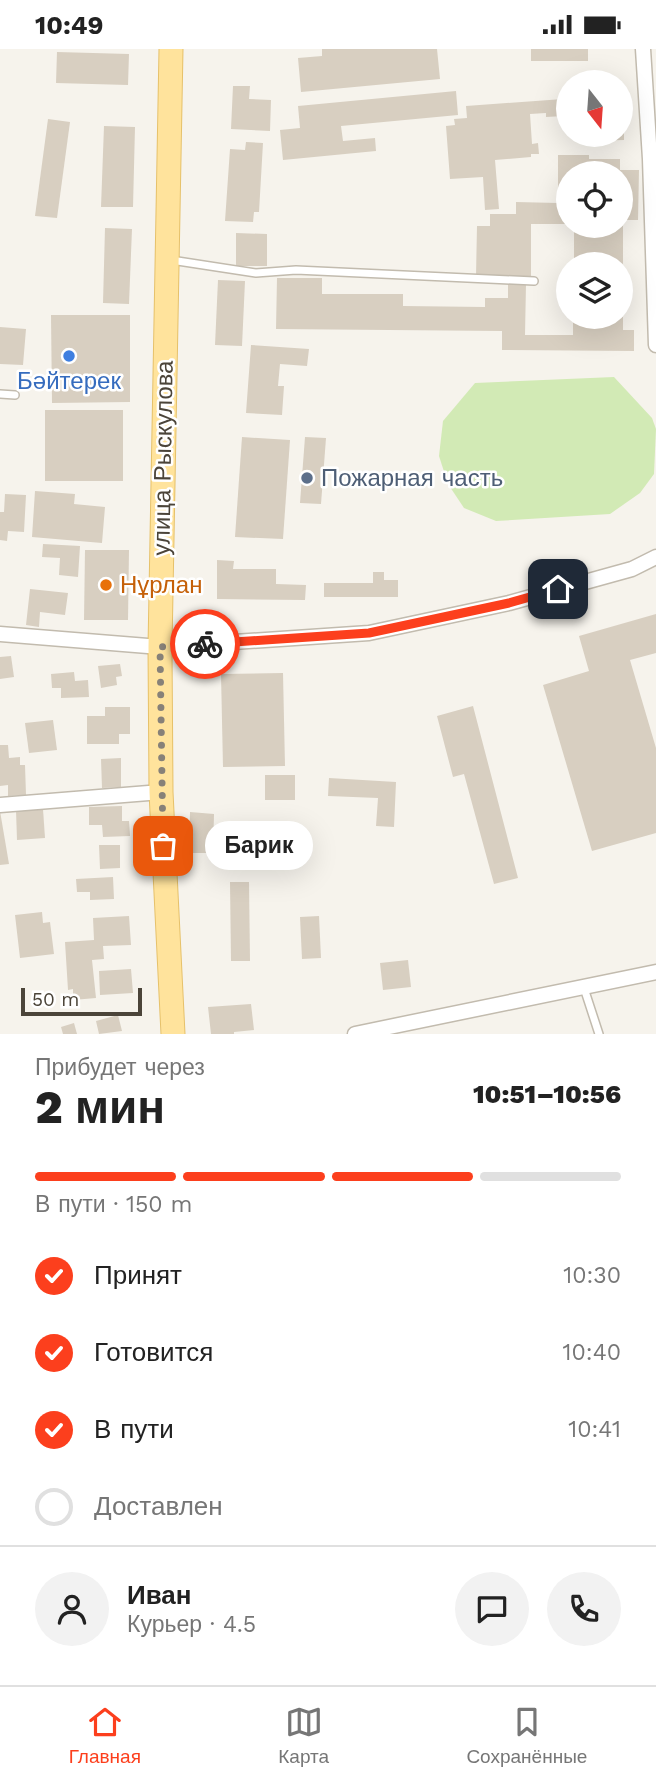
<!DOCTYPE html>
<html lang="ru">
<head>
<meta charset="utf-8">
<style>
	:root { --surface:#fff; --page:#f2f2f2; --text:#222; --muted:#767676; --line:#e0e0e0; --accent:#fc3f1d }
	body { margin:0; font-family:"Work Sans",sans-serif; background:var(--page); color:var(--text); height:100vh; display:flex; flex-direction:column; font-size:26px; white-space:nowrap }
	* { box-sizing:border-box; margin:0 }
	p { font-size:23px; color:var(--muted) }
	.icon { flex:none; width:38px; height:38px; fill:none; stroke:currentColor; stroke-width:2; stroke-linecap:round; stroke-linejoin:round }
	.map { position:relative; height:985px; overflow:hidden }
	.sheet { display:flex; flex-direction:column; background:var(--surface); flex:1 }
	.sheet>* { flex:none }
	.needle { width:46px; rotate:163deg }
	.buttons { position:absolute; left:556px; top:21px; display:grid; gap:14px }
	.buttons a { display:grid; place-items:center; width:77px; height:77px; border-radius:50%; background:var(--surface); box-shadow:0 7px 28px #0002; font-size:35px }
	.scale { position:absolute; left:21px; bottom:18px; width:121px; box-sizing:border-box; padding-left:7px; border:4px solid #4b4439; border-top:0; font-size:19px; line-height:24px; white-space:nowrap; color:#4b4439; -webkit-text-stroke:5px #fff; paint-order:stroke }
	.pin { position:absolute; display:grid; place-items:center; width:60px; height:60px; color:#fff; margin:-30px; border-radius:14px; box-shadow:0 4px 10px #0006 }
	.courier { position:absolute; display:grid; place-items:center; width:70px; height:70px; margin:-35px; border:5px solid #fc3f1d; border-radius:50%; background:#fff; color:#222; box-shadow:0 2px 9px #0007 }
	.bubble { position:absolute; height:49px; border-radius:24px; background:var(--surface); box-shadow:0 7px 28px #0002; font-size:23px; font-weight:800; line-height:49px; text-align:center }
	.head em { font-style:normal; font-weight:800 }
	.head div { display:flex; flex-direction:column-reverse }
	.head { display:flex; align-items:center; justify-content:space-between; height:119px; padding:0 35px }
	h1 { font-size:46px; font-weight:800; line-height:52px }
	.bar { display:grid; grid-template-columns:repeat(4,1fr); gap:10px 7px; align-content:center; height:84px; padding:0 35px }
	.bar i { height:9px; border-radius:5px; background:var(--line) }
	.bar .active { background:var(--accent) }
	.bar p { grid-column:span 4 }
	.line { display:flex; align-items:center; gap:18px; padding:0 35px; border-top:2px solid var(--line) }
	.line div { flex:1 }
	.round { display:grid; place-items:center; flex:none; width:74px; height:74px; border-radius:37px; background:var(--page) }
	ol { padding:0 35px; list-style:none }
	li { display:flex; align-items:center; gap:21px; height:77px }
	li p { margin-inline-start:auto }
	li .icon { padding:7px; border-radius:50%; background:var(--accent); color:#fff; stroke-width:4 }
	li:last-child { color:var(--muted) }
	li i { width:38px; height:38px; border:4px solid var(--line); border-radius:50% }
	.status { display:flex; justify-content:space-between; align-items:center; height:49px; padding:0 35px; background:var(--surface); direction:ltr }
	.status svg { height:19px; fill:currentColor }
	.menu { display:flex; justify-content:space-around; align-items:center; height:98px; border-top:2px solid var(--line); background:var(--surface); font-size:19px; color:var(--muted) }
	.menu a { display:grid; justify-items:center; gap:4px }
	.menu .active { color:var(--accent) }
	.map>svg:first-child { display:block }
	.green { fill:#d2eab5 }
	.building { fill:#d8cfc1 }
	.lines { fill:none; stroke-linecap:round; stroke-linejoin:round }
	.lane-casing { stroke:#c2bbae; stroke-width:10 }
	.street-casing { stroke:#c2bbae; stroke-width:17 }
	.primary-casing { stroke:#e6c16a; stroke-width:25 }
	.lane { stroke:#fff; stroke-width:7 }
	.street { stroke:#fff; stroke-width:14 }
	.primary { stroke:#ffe39c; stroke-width:23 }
	.done { stroke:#878178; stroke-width:7; stroke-dasharray:0 12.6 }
	.route { stroke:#fc3f1d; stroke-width:9 }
	.shop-dot { fill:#3f7fe0; stroke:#fff; stroke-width:2.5 }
	.service-dot { fill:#5c6f8a; stroke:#fff; stroke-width:2.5 }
	.food-dot { fill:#e8710a; stroke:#fff; stroke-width:2.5 }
	.labels { text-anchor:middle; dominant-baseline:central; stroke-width:5; stroke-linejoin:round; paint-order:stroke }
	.shop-label { font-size:24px; fill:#366cbe; stroke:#fff }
	.street-label { font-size:24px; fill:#4b4439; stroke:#fff }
	.service-label { font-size:24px; fill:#4e5e75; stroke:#fff; text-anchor:start }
	.food-label { font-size:24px; fill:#c56008; stroke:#fff; text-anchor:start }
</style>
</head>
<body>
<div class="status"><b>10:49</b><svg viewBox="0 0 49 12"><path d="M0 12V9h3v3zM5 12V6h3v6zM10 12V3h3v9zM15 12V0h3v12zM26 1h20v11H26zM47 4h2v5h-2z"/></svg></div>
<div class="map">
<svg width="656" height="985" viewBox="0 0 656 985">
	<rect width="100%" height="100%" fill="#f6f3ec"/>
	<!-- green -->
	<path class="green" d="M614,328L652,369L656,380L654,425L640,444L610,465L496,472L464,459L448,435L439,407L443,372L475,334Z"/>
	<!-- building -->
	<g class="building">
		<path d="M322,0H437L440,30L301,43L298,9L322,7Z"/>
		<rect x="531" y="0" width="57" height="12"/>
		<path d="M57,3L129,5L128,36L56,34Z"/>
		<path d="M233,37H250L249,50L271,51L270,82L231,80Z"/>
		<path d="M456,42L458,66L341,77L343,92L375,89L376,102L283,111L280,81L300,79L298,57Z"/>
		<path d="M563,50L564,67L546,68V64L530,65L532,95L538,94L539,105H531V108L495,111L499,160L485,161L483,128L450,130L446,77L455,76L454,70L467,69L466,57Z"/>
		<path d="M621,67H624V91L587,92L586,86H621Z"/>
		<path d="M48,70L70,73L57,169L35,167Z"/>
		<path d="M104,77L135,78L133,158H101Z"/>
		<path d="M246,93L263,94L259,163H254L253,173L225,172L230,100L245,101Z"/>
		<path d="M558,106H589V110H620V121H639L638,171H621V124H569V175H531V228L476,227L477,177H490V165H516V153L558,154Z"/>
		<rect x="574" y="177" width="49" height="38"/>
		<path d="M105,179L132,180L129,255L103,254Z"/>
		<path d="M236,184L267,185V217H236Z"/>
		<path d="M277,229H322V245H403V257L485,258V249H508V235H526L525,286H573V268H623V281H634V302L502,301V282L276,280Z"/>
		<path d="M218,231L245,232L242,297L215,296Z"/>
		<path d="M51,266H130V353L52,354Z"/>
		<path d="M0,278L26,280L23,316L0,315Z"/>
		<path d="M251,296L309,300L307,317L280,315L278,337H284L282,366L246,364Z"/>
		<rect x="45" y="361" width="78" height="71"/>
		<path d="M242,388L290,391L283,490L235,488Z"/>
		<path d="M305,388L326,389L321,455L300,454Z"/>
		<path d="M35,442L75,445L74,455L105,458L102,494L32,488Z"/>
		<path d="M5,445L26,446L24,483L8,482L7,492L0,491V463H4Z"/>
		<path d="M43,495L80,497L78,528L59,526L60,509L42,508Z"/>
		<path d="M85,501H129L128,571H84Z"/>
		<path d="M217,511L234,512L233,520H276V535L306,536L305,551L217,550Z"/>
		<path d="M373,523H384V531H398V548H324V534H373Z"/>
		<path d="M30,540L68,544L65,566L40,563L39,578L26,576Z"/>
		<path d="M656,565V604L630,611L656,699V784L592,802L543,636L589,622L579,587Z"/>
		<path d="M11,607L14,628L0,630V608Z"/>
		<path d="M120,615L122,627L116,628L117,636L101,639L98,617Z"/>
		<path d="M74,623L75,632L88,631L89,648L61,649V639H52L51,625Z"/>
		<path d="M283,624L285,717L223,718L221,625Z"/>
		<path d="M473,657L518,829L494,835L464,725L453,728L437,667Z"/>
		<path d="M105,658H130V685H119V695H87V667H105Z"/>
		<path d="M53,671L57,701L29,704L25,674Z"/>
		<path d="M0,696H8L9,709L20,708V716H25L26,746L8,747V736L0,737Z"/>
		<path d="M121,709V738L102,739L101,710Z"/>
		<rect x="265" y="726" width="30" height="25"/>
		<path d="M329,729L396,733L394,778L376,777L378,749L328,747Z"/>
		<path d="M122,757V772H129L130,787L103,788L102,776H89V758Z"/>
		<path d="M43,760L45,789L17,791L16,761Z"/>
		<path d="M0,762L9,815L0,816Z"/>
		<path d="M190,763L214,765L213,804H189Z"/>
		<path d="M99,796H120V819L100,820Z"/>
		<path d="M113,828L114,850L90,851V843H77L76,830Z"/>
		<path d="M230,833H249L250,912H231Z"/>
		<path d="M42,863L43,874L50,873L54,905L20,909L15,866Z"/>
		<path d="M129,867L131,896L103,897L104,910L92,911L96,949L73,951V940L68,941L65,893L94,891L93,869Z"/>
		<path d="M319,867L321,909L302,910L300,868Z"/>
		<path d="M408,911L411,938L383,941L380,914Z"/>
		<path d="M131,920L133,944L100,946L99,922Z"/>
		<path d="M251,955L254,981L234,983V985H211L208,958Z"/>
		<path d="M118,966L122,982L99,985L96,972Z"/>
		<path d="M74,974L77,985H63L61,978Z"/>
	</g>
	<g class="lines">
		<defs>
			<g id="lane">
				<path d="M171,211L256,224L296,221L534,232"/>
				<path d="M0,345L15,346"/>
				<path d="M584,939L599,985"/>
			</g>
			<g id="street">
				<path d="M643,0L650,110L656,296"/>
				<path d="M0,585L160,598L369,584L509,554L632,520L656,508"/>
				<path d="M0,756L161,743"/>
				<path d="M355,985L656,923"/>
			</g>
			<path id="primary" d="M171,0L160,598L161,743L173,985"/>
		</defs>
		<!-- lane casing -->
		<use href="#lane" class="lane-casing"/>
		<!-- street casing -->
		<use href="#street" class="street-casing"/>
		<!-- primary casing -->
		<use href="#primary" class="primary-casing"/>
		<!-- lane -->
		<use href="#lane" class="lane"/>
		<!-- street -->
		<use href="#street" class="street"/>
		<!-- primary -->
		<use href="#primary" class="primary"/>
	</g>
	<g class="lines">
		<!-- done -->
		<path class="done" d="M163,797L160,598L205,595"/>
		<!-- route -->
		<path class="route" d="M205,595L369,584L509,554L558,540"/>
	</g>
	<!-- markers -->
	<circle class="shop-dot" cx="69" cy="307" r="7"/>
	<circle class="service-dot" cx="307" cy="429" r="7"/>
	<circle class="food-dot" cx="106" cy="536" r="7"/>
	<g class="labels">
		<!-- shop labels -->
		<g class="shop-label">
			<text x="69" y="332">Бәйтерек</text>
		</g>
		<!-- street labels -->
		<g class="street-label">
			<text transform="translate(163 409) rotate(-89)">улица Рыскулова</text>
		</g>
		<!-- service labels -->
		<g class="service-label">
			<text x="321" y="429">Пожарная часть</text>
		</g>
		<!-- food labels -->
		<g class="food-label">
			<text x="120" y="536">Нұрлан</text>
		</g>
	</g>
</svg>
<div class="buttons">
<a><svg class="needle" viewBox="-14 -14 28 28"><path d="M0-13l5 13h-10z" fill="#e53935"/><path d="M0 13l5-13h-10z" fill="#767676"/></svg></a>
<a><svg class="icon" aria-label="locate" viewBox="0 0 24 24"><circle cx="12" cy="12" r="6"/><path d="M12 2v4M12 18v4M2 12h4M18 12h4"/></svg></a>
<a><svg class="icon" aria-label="layers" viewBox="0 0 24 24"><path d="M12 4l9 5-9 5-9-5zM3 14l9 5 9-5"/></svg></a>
</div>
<div class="scale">50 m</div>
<div class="pin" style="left:163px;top:797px;background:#ea580c"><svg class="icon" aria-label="bag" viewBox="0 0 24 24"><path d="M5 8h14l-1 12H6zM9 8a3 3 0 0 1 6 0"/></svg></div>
<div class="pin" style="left:558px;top:540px;background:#1f2937"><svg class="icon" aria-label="home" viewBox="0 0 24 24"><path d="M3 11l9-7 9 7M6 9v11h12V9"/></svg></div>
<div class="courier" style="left:205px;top:595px"><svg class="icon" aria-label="bike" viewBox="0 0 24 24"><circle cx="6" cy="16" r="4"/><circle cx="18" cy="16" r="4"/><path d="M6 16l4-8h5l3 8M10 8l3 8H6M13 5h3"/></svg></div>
<div class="bubble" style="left:205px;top:772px;width:108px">Барик</div>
</div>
<section class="sheet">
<div class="head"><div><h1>2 мин</h1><p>Прибудет через</p></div><em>10:51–10:56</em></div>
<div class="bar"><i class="active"></i><i class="active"></i><i class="active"></i><i></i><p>В пути · 150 m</p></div>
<ol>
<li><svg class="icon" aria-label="check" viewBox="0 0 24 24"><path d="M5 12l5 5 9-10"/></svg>Принят<p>10:30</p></li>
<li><svg class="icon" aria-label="check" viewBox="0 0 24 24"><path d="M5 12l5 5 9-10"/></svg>Готовится<p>10:40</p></li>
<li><svg class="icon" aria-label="check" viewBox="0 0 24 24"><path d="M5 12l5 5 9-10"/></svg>В пути<p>10:41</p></li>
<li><i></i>Доставлен</li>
</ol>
<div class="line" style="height:126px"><a class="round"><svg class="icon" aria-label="person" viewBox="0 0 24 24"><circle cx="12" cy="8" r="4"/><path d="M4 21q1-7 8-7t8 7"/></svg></a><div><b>Иван</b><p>Курьер · 4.5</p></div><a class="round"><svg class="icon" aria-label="chat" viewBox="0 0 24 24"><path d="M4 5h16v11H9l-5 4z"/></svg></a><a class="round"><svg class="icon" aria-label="phone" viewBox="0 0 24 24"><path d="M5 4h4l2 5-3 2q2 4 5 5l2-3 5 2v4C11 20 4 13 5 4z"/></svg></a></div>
</section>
<nav class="menu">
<a class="active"><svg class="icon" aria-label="home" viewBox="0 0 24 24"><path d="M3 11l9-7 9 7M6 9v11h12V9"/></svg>Главная</a>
<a><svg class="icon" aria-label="map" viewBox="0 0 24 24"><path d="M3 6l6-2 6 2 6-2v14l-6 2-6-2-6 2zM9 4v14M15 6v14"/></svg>Карта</a>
<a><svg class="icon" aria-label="saved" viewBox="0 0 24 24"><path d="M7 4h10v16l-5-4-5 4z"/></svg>Сохранённые</a>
</nav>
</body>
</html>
